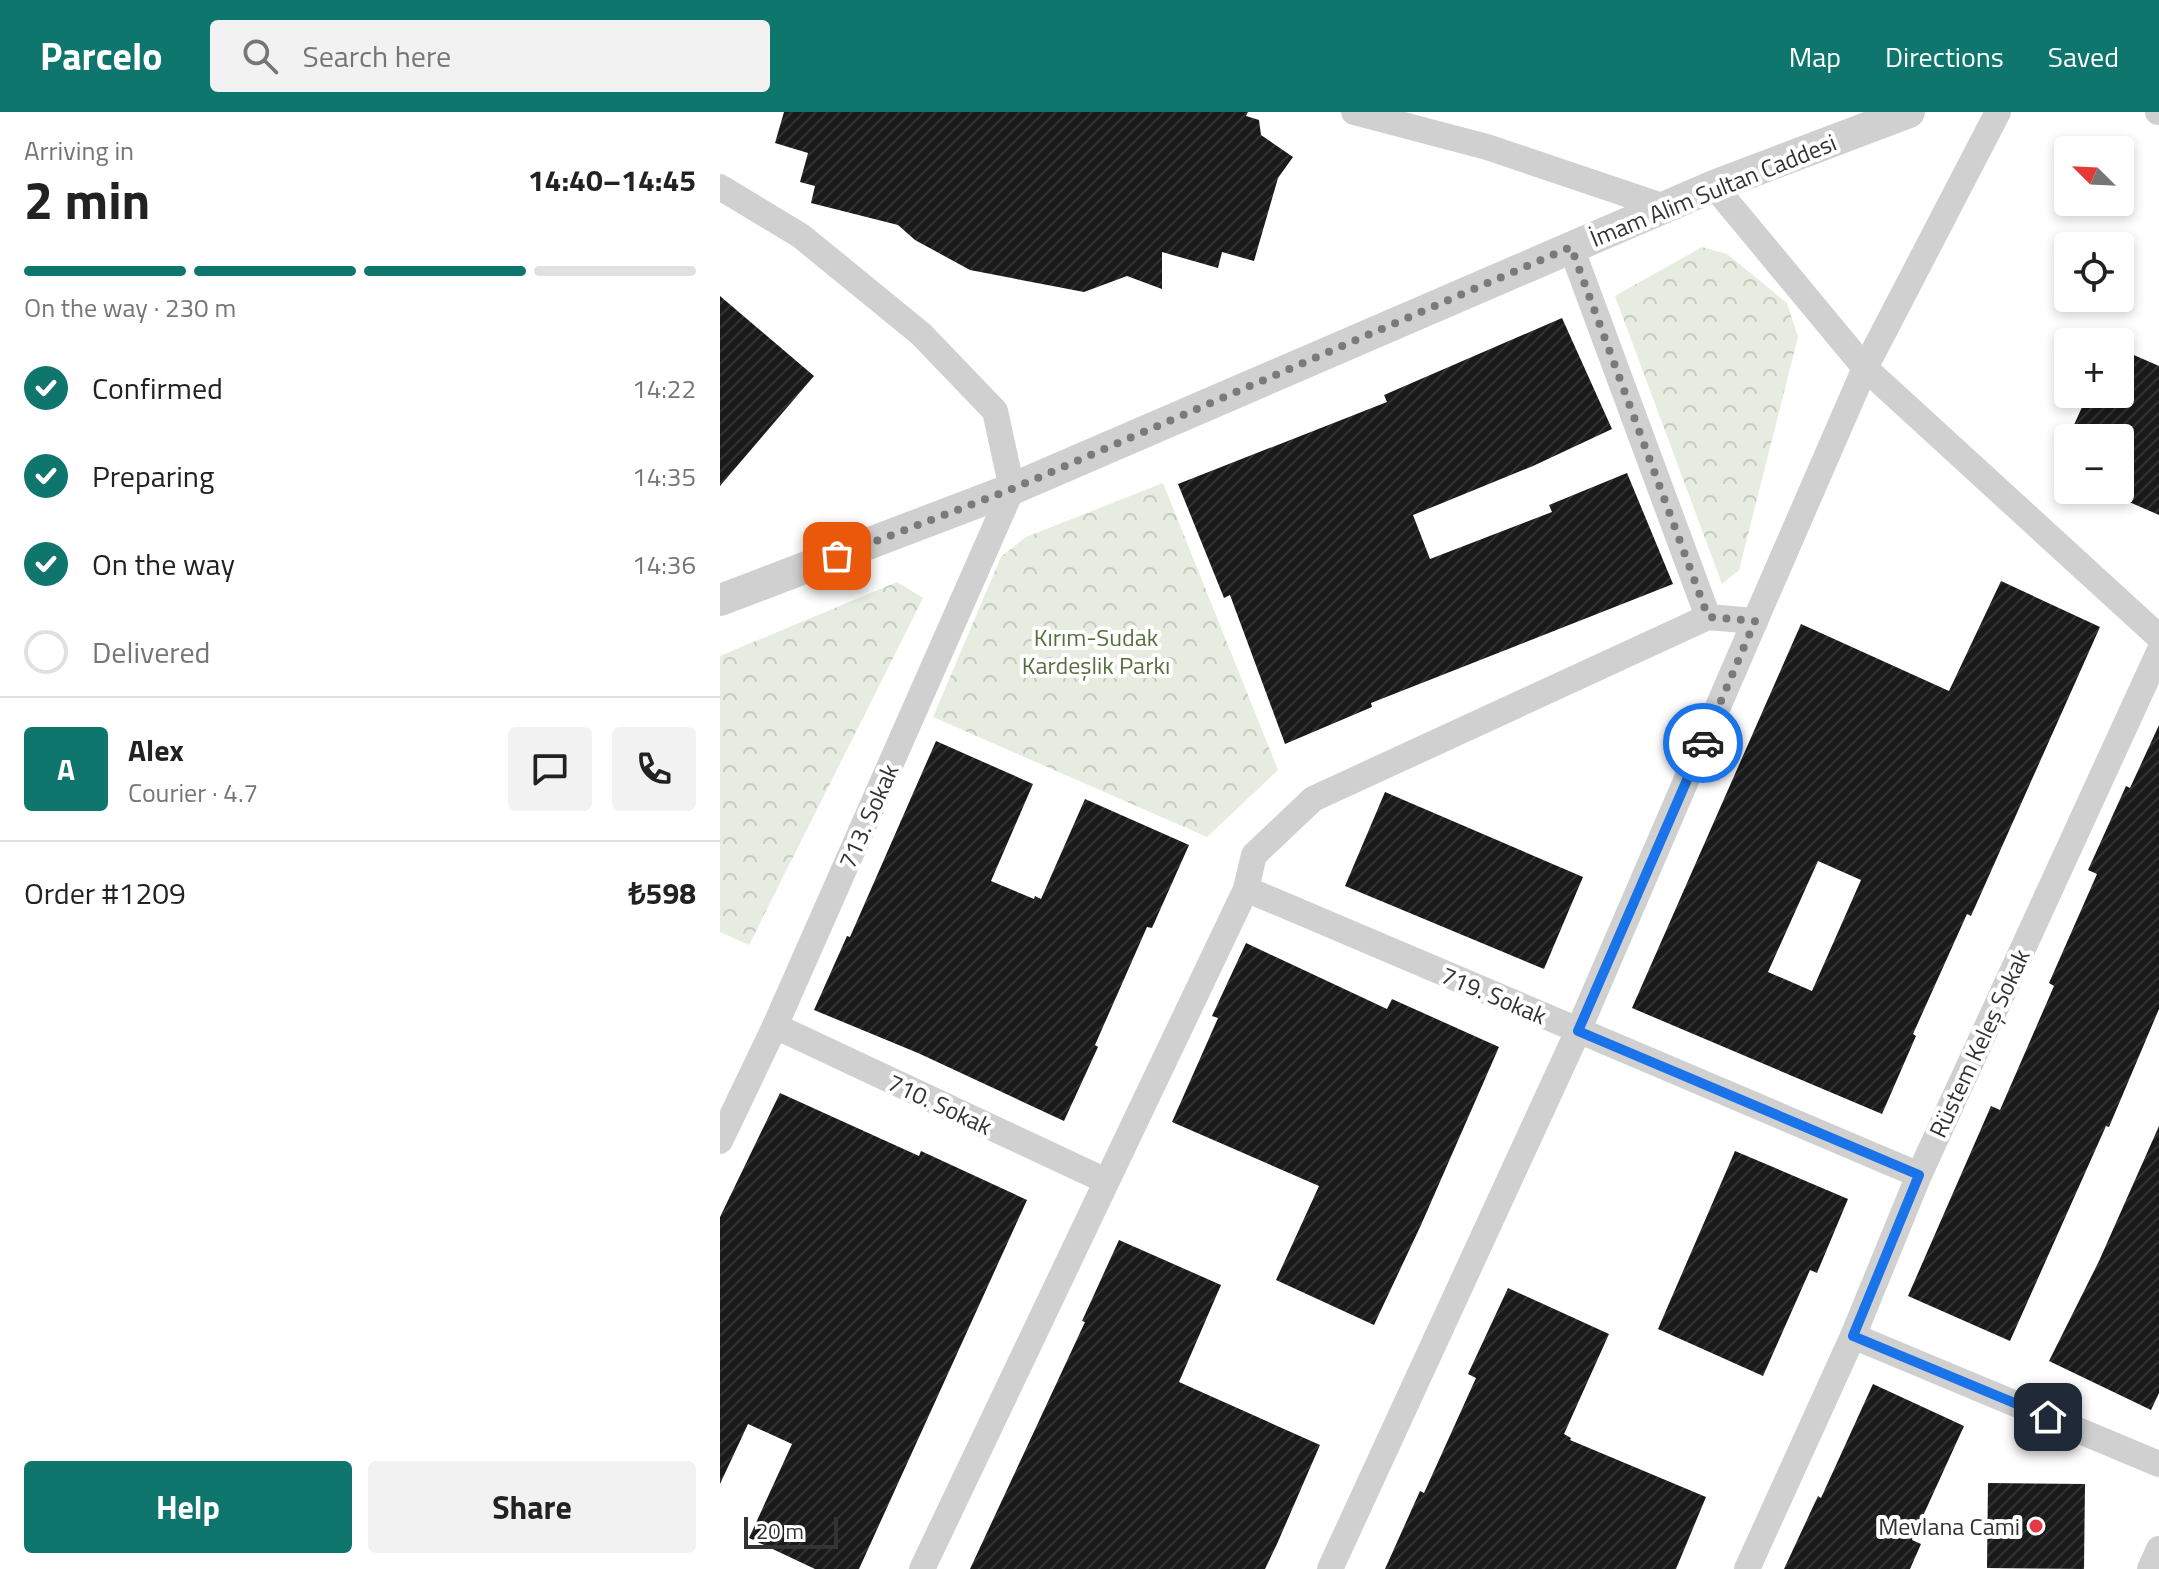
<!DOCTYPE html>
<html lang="en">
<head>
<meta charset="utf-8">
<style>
	:root { --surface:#fff; --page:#f2f2f2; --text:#222; --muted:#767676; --line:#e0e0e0; --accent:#0f766e }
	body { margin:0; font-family:"Titillium Web",sans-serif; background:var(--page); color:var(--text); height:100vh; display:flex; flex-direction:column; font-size:30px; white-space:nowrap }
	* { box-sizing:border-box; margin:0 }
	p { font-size:26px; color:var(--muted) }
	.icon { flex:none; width:44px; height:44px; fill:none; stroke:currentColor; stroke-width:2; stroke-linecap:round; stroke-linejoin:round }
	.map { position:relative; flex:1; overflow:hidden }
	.details { display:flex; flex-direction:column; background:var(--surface); width:720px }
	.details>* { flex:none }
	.needle { width:52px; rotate:294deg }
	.buttons { position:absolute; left:1334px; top:24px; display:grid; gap:16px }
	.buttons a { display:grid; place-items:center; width:80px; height:80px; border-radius:8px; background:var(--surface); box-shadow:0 4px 12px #0003; font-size:40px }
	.scale { position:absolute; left:24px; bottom:20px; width:94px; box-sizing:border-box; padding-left:8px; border:4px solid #333; border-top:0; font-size:22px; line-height:28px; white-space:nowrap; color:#333; -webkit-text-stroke:6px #fff; paint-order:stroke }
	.pin { position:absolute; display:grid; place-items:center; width:68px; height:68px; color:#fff; margin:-34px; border-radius:16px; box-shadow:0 4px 12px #0006 }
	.courier { position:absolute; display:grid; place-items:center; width:80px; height:80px; margin:-40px; border:6px solid #1a73e8; border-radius:50%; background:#fff; color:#222; box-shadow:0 2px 10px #0007 }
	.summary em { font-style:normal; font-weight:700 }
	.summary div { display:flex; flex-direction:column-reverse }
	.summary { display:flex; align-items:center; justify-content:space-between; height:136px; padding:0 24px }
	h1 { font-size:52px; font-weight:700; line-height:60px }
	.bar { display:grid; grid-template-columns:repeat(4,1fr); gap:12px 8px; align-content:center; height:96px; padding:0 24px }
	.bar i { height:10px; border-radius:6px; background:var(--line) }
	.bar .current { background:var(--accent) }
	.bar p { grid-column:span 4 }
	.line { display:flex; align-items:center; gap:20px; padding:0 24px; border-top:2px solid var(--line) }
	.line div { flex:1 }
	.round { display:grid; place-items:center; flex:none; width:84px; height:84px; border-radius:8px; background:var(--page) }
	ol { padding:0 24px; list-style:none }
	li { display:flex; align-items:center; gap:24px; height:88px }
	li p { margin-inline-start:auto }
	li .icon { padding:8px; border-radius:50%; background:var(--accent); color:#fff; stroke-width:4 }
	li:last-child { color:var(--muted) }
	li i { width:44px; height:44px; border:4px solid var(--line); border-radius:50% }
	.button { display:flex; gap:16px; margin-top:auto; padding:16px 24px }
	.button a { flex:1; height:92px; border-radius:8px; background:var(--accent); color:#fff; font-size:32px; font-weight:700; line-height:92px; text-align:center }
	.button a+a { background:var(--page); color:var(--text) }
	header { display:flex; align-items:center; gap:48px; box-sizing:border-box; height:112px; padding:0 40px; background:var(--accent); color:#fff }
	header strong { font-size:38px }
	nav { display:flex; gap:44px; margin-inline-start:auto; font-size:28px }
	.search { width:560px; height:72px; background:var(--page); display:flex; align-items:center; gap:20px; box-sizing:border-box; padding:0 28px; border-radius:8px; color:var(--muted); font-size:30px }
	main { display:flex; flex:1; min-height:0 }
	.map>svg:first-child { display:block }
	.park { fill:url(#park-crowns) }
	.building { fill:url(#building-hatch); fill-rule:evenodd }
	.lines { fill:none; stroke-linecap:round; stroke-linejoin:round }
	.minor { stroke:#d0d0d0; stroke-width:26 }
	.tertiary { stroke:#d0d0d0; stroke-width:32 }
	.done { stroke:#7a7a7a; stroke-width:8; stroke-dasharray:0 14.4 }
	.route { stroke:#1a73e8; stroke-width:10 }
	.poi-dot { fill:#e63946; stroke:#fff; stroke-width:3 }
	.labels { text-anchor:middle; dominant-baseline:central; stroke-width:8; stroke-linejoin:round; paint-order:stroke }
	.street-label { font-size:24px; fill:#333; stroke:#fff }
	.park-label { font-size:24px; fill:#56703f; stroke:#fff }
	.poi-label { font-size:24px; fill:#333; stroke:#fff; text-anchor:end }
</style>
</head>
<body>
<header>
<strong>Parcelo</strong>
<div class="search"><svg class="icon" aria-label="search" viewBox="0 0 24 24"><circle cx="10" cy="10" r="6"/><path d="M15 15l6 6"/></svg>Search here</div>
<nav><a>Map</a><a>Directions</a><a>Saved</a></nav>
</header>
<main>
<section class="details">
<div class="summary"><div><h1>2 min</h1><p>Arriving in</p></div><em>14:40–14:45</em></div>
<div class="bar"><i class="current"></i><i class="current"></i><i class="current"></i><i></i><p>On the way · 230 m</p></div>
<ol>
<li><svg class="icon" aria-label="check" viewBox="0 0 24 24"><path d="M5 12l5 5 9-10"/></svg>Confirmed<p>14:22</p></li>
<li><svg class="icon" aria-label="check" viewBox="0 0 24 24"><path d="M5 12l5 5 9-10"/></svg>Preparing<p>14:35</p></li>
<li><svg class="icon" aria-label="check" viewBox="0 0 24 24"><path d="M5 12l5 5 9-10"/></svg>On the way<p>14:36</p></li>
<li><i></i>Delivered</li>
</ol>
<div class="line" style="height:144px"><b class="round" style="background:var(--accent);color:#fff">A</b><div><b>Alex</b><p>Courier · 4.7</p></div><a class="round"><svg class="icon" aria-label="chat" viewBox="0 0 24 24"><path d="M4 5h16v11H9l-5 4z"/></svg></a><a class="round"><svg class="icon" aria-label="phone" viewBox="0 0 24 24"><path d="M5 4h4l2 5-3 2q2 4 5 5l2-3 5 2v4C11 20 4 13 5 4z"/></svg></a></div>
<div class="line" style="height:104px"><div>Order #1209</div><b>₺598</b></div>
<div class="button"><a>Help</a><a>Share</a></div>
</section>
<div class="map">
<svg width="1439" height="1457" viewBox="0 0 1439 1457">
	<defs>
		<pattern id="park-crowns" width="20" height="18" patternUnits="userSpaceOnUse" patternTransform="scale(2)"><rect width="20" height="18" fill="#e6ecdf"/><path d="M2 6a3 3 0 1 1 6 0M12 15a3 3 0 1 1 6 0" fill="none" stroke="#c6cbc0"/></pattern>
		<pattern id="building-hatch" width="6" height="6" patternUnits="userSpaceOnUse" patternTransform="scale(2)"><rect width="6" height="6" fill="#1a1a1a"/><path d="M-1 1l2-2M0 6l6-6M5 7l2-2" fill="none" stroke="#333"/></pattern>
	</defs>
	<rect width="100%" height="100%" fill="#fff"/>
	<!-- park -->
	<g class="park">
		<path d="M982,135L1007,142L1067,191L1078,225L1019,458L1002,472L895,184Z"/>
		<path d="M443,371L558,658L487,725L213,605L281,445L306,425Z"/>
		<path d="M177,470L203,486L29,833L0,820V544Z"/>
	</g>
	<!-- building -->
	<g class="building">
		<path d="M64,0H528L526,4L539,8L541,23L573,45L558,66L534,149L502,140L498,156L442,140V177L407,164L364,180L250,158L195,128L178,113L91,91L95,74L80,70L88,41L55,31Z"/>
		<path d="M0,184L94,264L0,374Z"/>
		<path d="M842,206L892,317L813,354L693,403L710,447L832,400L829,393L907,361L953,472L651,591L652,595L565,632L510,483L504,486L458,372L667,290L664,283Z"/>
		<path d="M1400,237L1439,254V403L1400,386V326H1348L1368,282H1400Z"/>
		<path d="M1281,469L1380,515L1251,804L1247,802L1193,922L1196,924L1162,1002L912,896L1081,512L1229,579ZM1098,749L1141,768L1092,879L1048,860Z"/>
		<path d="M1439,613V897L1389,1015L1386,1014L1290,1229L1188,1184L1271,994L1280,998L1334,874L1329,871L1377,762L1368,758L1406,674L1410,676Z"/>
		<path d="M216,629L313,672L271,769L314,787L315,784L321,787L365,687L469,733L432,816L427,815L375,933L378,935L344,1009L198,941L94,898L127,824L130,825Z"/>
		<path d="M665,680L863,765L824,857L625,774Z"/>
		<path d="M526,831L667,897L672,887L779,935L701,1113L654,1213L556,1168L599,1074L452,1010L498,906L492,904Z"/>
		<path d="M60,981L199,1044L201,1039L307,1088L139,1457H95L29,1426L72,1332L28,1312L0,1372V1105Z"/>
		<path d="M1439,1014V1281L1431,1298L1329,1249L1379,1149Z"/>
		<path d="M1015,1039L1128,1087L1097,1161L1090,1158L1043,1264L938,1217Z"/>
		<path d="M399,1128L501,1173L459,1270L600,1333L557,1432L545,1457H250L365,1210L362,1209Z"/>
		<path d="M788,1176L889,1222L844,1322L851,1326L850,1328L986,1385L956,1457H665L700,1379L704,1381L756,1266L748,1262Z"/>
		<path d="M1153,1272L1244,1314L1192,1428L1201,1432L1190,1457H1064L1098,1384L1101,1386Z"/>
		<path d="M1268,1371L1365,1372L1364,1457L1267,1456Z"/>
	</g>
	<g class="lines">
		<!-- minor -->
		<g class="minor">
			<path d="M634,0L767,35L945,95"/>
			<path d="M1438,0H1439"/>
			<path d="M994,74L1145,256L1439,525"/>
			<path d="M0,75L81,124L201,222L275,299L292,377L55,914L0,1029"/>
			<path d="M851,135L988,505"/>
			<path d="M526,777L1199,1063"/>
			<path d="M55,914L386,1069"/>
			<path d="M1133,1224L1439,1352"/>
			<path d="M202,1457L526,777L534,743L593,687L988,505L1035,509L1145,256L1278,0"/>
			<path d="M610,1457L858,919L1035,509"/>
			<path d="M1027,1457L1133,1224L1199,1063L1439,540"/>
			<path d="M1430,1457L1439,1437"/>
		</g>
		<!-- tertiary -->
		<path class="tertiary" d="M0,488L292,377L994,74L1189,0"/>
	</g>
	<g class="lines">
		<!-- done -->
		<path class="done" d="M117,444L292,377L851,135L988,505L1035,509L983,631"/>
		<!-- route -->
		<path class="route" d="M983,631L858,919L1199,1063L1133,1224L1328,1305"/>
	</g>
	<!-- markers -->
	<circle class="poi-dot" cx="1316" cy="1414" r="8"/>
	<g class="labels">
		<!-- street labels -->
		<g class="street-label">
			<text transform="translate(993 78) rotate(-22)">İmam Alim Sultan Caddesi</text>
			<text transform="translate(148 704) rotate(-66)">713. Sokak</text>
			<text transform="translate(774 883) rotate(23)">719. Sokak</text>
			<text transform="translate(1259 931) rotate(-65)">Rüstem Keleş Sokak</text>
			<text transform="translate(220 992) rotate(25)">710. Sokak</text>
		</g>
		<!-- park labels -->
		<g class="park-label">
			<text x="376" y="525">Kırım-Sudak<tspan x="376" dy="28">Kardeşlik Parkı</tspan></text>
		</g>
		<!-- poi labels -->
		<g class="poi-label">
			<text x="1300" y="1414">Mevlana Cami</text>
		</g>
	</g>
</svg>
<div class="buttons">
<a><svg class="needle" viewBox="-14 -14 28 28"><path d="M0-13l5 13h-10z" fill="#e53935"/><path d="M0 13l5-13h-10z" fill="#767676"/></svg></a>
<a><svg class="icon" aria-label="locate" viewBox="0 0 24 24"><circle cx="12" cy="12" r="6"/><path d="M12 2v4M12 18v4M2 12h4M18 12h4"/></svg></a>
<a>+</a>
<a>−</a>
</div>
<div class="scale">20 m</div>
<div class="pin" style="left:117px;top:444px;background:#ea580c"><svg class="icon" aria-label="bag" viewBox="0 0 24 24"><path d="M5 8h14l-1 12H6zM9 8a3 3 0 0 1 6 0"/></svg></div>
<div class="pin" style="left:1328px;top:1305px;background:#1f2937"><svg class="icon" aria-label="home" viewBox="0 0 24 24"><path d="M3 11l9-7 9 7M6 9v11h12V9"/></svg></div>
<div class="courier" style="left:983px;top:631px"><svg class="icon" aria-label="car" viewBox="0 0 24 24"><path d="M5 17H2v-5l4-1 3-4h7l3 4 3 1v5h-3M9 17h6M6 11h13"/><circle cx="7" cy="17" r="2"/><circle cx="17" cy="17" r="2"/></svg></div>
</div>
</main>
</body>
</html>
